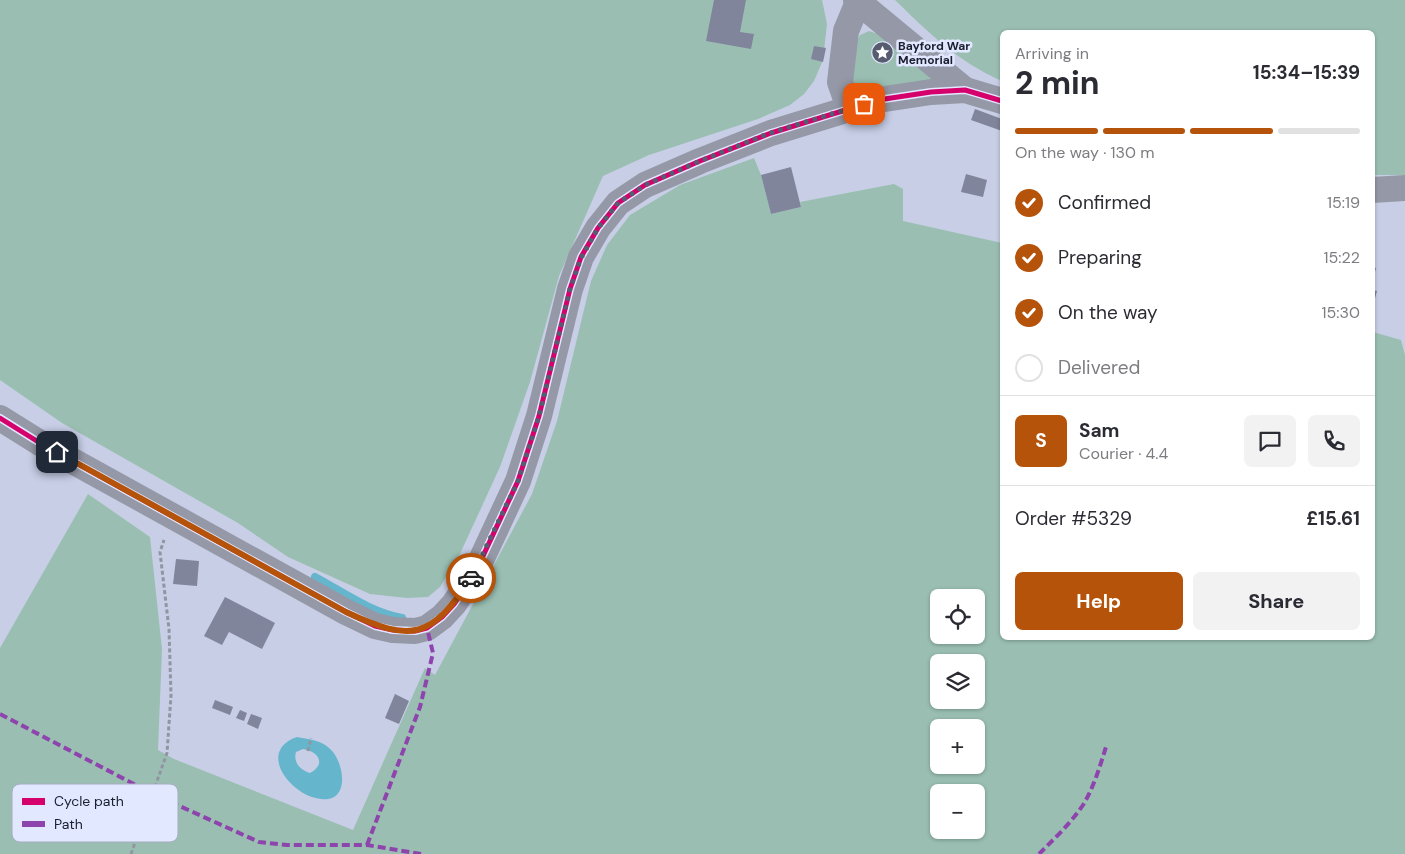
<!DOCTYPE html>
<html lang="en">
<head>
<meta charset="utf-8">
<style>
	:root { --surface:#fff; --page:#f2f2f3; --text:#2b2b33; --muted:#7c7c81; --line:#e1e1e2; --accent:#b45309 }
	body { margin:0; font-family:"DM Sans",sans-serif; background:var(--page); color:var(--text); height:100vh; display:flex; flex-direction:column; font-size:19px; white-space:nowrap }
	* { box-sizing:border-box; margin:0 }
	p { font-size:16px; color:var(--muted) }
	.icon { flex:none; width:28px; height:28px; fill:none; stroke:currentColor; stroke-width:2; stroke-linecap:round; stroke-linejoin:round }
	.map { position:relative; flex:1; overflow:hidden }
	.drawer { position:absolute; left:1000px; top:30px; width:375px; height:610px; display:flex; flex-direction:column; background:var(--surface); border-radius:8px; box-shadow:0 1px 4px #0004 }
	.drawer>* { flex:none }
	.tools { position:absolute; left:930px; top:589px; display:grid; gap:10px }
	.tools a { display:grid; place-items:center; width:55px; height:55px; border-radius:8px; background:var(--surface); box-shadow:0 1px 4px #0004; font-size:25px }
	.pin { position:absolute; display:grid; place-items:center; width:42px; height:42px; color:#fff; margin:-21px; border-radius:10px; box-shadow:0 2px 8px #0006 }
	.courier { position:absolute; display:grid; place-items:center; width:50px; height:50px; margin:-25px; border:4px solid #b45309; border-radius:50%; background:#fff; color:#222; box-shadow:0 1px 6px #0007 }
	.head em { font-style:normal; font-weight:700 }
	.head div { display:flex; flex-direction:column-reverse }
	.head { display:flex; align-items:center; justify-content:space-between; height:85px; padding:0 15px }
	h1 { font-size:32px; font-weight:700; line-height:38px }
	.bar { display:grid; grid-template-columns:repeat(4,1fr); gap:8px 5px; align-content:center; height:60px; padding:0 15px }
	.bar i { height:6px; border-radius:4px; background:var(--line) }
	.bar .active { background:var(--accent) }
	.bar p { grid-column:span 4 }
	.line { display:flex; align-items:center; gap:12px; padding:0 15px; border-top:1px solid var(--line) }
	.line div { flex:1 }
	.round { display:grid; place-items:center; flex:none; width:52px; height:52px; border-radius:8px; background:var(--page) }
	ol { padding:0 15px; list-style:none }
	li { display:flex; align-items:center; gap:15px; height:55px }
	li p { margin-inline-start:auto }
	li .icon { padding:5px; border-radius:50%; background:var(--accent); color:#fff; stroke-width:4 }
	li:last-child { color:var(--muted) }
	li i { width:28px; height:28px; border:2px solid var(--line); border-radius:50% }
	.action { display:flex; gap:10px; margin-top:auto; padding:10px 15px }
	.action a { flex:1; height:58px; border-radius:8px; background:var(--accent); color:#fff; font-size:20px; font-weight:700; line-height:58px; text-align:center }
	.action a+a { background:var(--page); color:var(--text) }
	.map>svg:first-child { display:block }
	.green { fill:#9abfb2; fill-rule:evenodd }
	.water { fill:#65b6cc; fill-rule:evenodd }
	.lines { fill:none; stroke-linecap:round; stroke-linejoin:round }
	.stream { stroke:#65b6cc; stroke-width:8 }
	.building { fill:#80859c }
	.path { stroke:#9195a1; stroke-width:3; stroke-dasharray:4 2.5; stroke-linecap:butt }
	.minor { stroke:#9598a6; stroke-width:26 }
	.quiet { stroke:#8e44ad; stroke-width:4; stroke-dasharray:8 4; stroke-linecap:butt }
	.cycleway-casing { stroke:#e1e8ff; stroke-width:8 }
	.cycleway { stroke:#d6006c; stroke-width:5 }
	.done { stroke:#575c6f; stroke-width:5; stroke-dasharray:0 9 }
	.route { stroke:#b45309; stroke-width:6 }
	.labels { text-anchor:middle; dominant-baseline:central; stroke-width:5; stroke-linejoin:round; paint-order:stroke }
	.poi-label { font-size:12px; font-weight:bold; fill:#1b1f2f; stroke:#e1e8ff; text-anchor:start }
	.key { fill:#e1e8ff; stroke:#a6acc1; stroke-width:1 }
	.key-label { font-size:14px; fill:#1b1f2f }
</style>
</head>
<body>
<div class="map">
<svg width="1405" height="854" viewBox="0 0 1405 854">
	<rect width="100%" height="100%" fill="#c7cee6"/>
	<!-- green -->
	<g class="green">
		<path d="M0,0H822L827,24L823,60L814,81L804,94L790,105L758,119L649,155L603,176L559,276L530,382L500,467L459,556L440,587L428,597L407,598L370,594L288,557L238,523L62,423L0,380Z"/>
		<path d="M895,0H1405V175H1373L1372,32H1002V81C957,61 930,34 895,0Z"/>
		<path d="M869,31L878,34L938,78L858,93L852,83L857,40L860,35Z"/>
		<path d="M754,158L761,175L771,214L801,207L800,202L894,184L903,189V221L1002,243V638H1372L1373,332L1401,340L1405,355V854H0V648L88,494L150,537L162,649L158,750L174,759L353,830L425,668L435,675L532,494L557,421L591,281L607,245L630,215L680,185ZM939,598H976V635H939ZM939,662H976V700H939ZM939,728H976V765H939ZM939,792H976V830H939Z"/>
	</g>
	<!-- water -->
	<path class="water" d="M297,737C307,739 321,740 329,748C343,759 350,796 328,799C296,803 253,752 297,737ZM303,749C318,751 327,764 310,773C300,770 293,762 296,752Z"/>
	<g class="lines">
		<!-- stream -->
		<path class="stream" d="M315,577C343,592 370,612 402,618"/>
	</g>
	<!-- building -->
	<g class="building">
		<path d="M714,0H746L740,32L754,34L751,49L706,41Z"/>
		<path d="M814,46L826,48L823,62L811,59Z"/>
		<path d="M975,109L1002,119V131L971,120Z"/>
		<path d="M791,167L801,207L771,214L761,175Z"/>
		<path d="M966,174L987,180L983,197L961,192Z"/>
		<path d="M1372,267L1376,268L1373,280H1372Z"/>
		<path d="M1372,290L1377,291L1373,306H1372Z"/>
		<path d="M176,559L199,561L197,586L173,584Z"/>
		<path d="M225,597L275,623L262,649L229,632L222,645L204,636Z"/>
		<path d="M395,694L409,701L399,724L385,718Z"/>
		<path d="M215,700L233,707L230,715L212,708Z"/>
		<path d="M240,710L247,713L244,721L236,718Z"/>
		<path d="M251,714L262,718L258,729L247,724Z"/>
	</g>
	<g class="lines">
		<!-- path -->
		<g class="path">
			<path d="M308,751L311,738"/>
			<path d="M131,854L167,753L171,695L169,629L160,552L164,540"/>
		</g>
		<!-- minor -->
		<g class="minor">
			<path d="M856,0L965,90"/>
			<path d="M849,108L840,82L846,31L858,2"/>
			<path d="M1372,190L1405,188"/>
			<path d="M0,418L40,443L346,612L375,626L393,630L415,631L427,628L442,617L454,604L476,571L518,481L539,416L570,289L581,257L598,228L618,203L645,185L700,161L771,133L878,100L931,92L965,90L1002,101"/>
		</g>
		<!-- quiet -->
		<g class="quiet">
			<path d="M0,714L153,794L259,842L287,845H367L421,854"/>
			<path d="M367,845L420,707L433,653L427,628"/>
			<path d="M1039,854C1054,839 1071,823 1083,805C1094,787 1100,766 1106,747"/>
		</g>
		<defs>
			<path id="cycleway" d="M0,418L40,443L346,612L375,626L393,630L415,631L427,628L442,617L454,604L476,571L518,481L539,416L570,289L581,257L598,228L618,203L645,185L700,161L771,133L878,100L931,92L965,90L1002,101"/>
		</defs>
		<!-- cycleway casing -->
		<use href="#cycleway" class="cycleway-casing"/>
		<!-- cycleway -->
		<use href="#cycleway" class="cycleway"/>
	</g>
	<g class="lines">
		<!-- done -->
		<path class="done" d="M471,578L518,481L539,416L570,289L581,258L598,228L618,203L645,185L700,161L770,133L864,104"/>
		<!-- route -->
		<path class="route" d="M57,452L346,612C412,643 431,639 471,578"/>
	</g>
	<!-- icons -->
	<defs>
		<symbol id="sight-disc" viewBox="-11 -11 22 22"><circle r="9.5" fill="#575c6f" stroke="#e1e8ff"/><path d="M0-6L1.8-2.2L6-1.7L2.9 1.2L3.7 5.4L0 3.3L-3.7 5.4L-2.9 1.2L-6-1.7L-1.8-2.2Z" fill="#fff"/></symbol>
	</defs>
	<g fill-rule="evenodd">
		<use href="#sight-disc" x="870" y="40" width="25" height="25"/>
	</g>
	<g class="labels">
		<!-- poi labels -->
		<g class="poi-label">
			<text x="898" y="46">Bayford War<tspan x="898" dy="14">Memorial</tspan></text>
		</g>
	</g>
	<!-- legend -->
	<rect x="12" y="784" width="166" height="58" rx="8" class="key"/>
	<rect x="22" y="798" width="23" height="7" fill="#d6006c"/>
	<rect x="22" y="821" width="23" height="6" fill="#8e44ad"/>
	<g class="key-label">
		<text x="54" y="806">Cycle path</text>
		<text x="54" y="829">Path</text>
	</g>
</svg>
<div class="tools">
<a><svg class="icon" aria-label="locate" viewBox="0 0 24 24"><circle cx="12" cy="12" r="6"/><path d="M12 2v4M12 18v4M2 12h4M18 12h4"/></svg></a>
<a><svg class="icon" aria-label="layers" viewBox="0 0 24 24"><path d="M12 4l9 5-9 5-9-5zM3 14l9 5 9-5"/></svg></a>
<a>+</a>
<a>−</a>
</div>
<div class="pin" style="left:864px;top:104px;background:#ea580c"><svg class="icon" aria-label="bag" viewBox="0 0 24 24"><path d="M5 8h14l-1 12H6zM9 8a3 3 0 0 1 6 0"/></svg></div>
<div class="pin" style="left:57px;top:452px;background:#1f2937"><svg class="icon" aria-label="home" viewBox="0 0 24 24"><path d="M3 11l9-7 9 7M6 9v11h12V9"/></svg></div>
<div class="courier" style="left:471px;top:578px"><svg class="icon" aria-label="car" viewBox="0 0 24 24"><path d="M5 17H2v-5l4-1 3-4h7l3 4 3 1v5h-3M9 17h6M6 11h13"/><circle cx="7" cy="17" r="2"/><circle cx="17" cy="17" r="2"/></svg></div>
<section class="drawer">
<div class="head"><div><h1>2 min</h1><p>Arriving in</p></div><em>15:34–15:39</em></div>
<div class="bar"><i class="active"></i><i class="active"></i><i class="active"></i><i></i><p>On the way · 130 m</p></div>
<ol>
<li><svg class="icon" aria-label="check" viewBox="0 0 24 24"><path d="M5 12l5 5 9-10"/></svg>Confirmed<p>15:19</p></li>
<li><svg class="icon" aria-label="check" viewBox="0 0 24 24"><path d="M5 12l5 5 9-10"/></svg>Preparing<p>15:22</p></li>
<li><svg class="icon" aria-label="check" viewBox="0 0 24 24"><path d="M5 12l5 5 9-10"/></svg>On the way<p>15:30</p></li>
<li><i></i>Delivered</li>
</ol>
<div class="line" style="height:90px"><b class="round" style="background:var(--accent);color:#fff">S</b><div><b>Sam</b><p>Courier · 4.4</p></div><a class="round"><svg class="icon" aria-label="chat" viewBox="0 0 24 24"><path d="M4 5h16v11H9l-5 4z"/></svg></a><a class="round"><svg class="icon" aria-label="phone" viewBox="0 0 24 24"><path d="M5 4h4l2 5-3 2q2 4 5 5l2-3 5 2v4C11 20 4 13 5 4z"/></svg></a></div>
<div class="line" style="height:65px"><div>Order #5329</div><b>£15.61</b></div>
<div class="action"><a>Help</a><a>Share</a></div>
</section>
</div>
</body>
</html>
